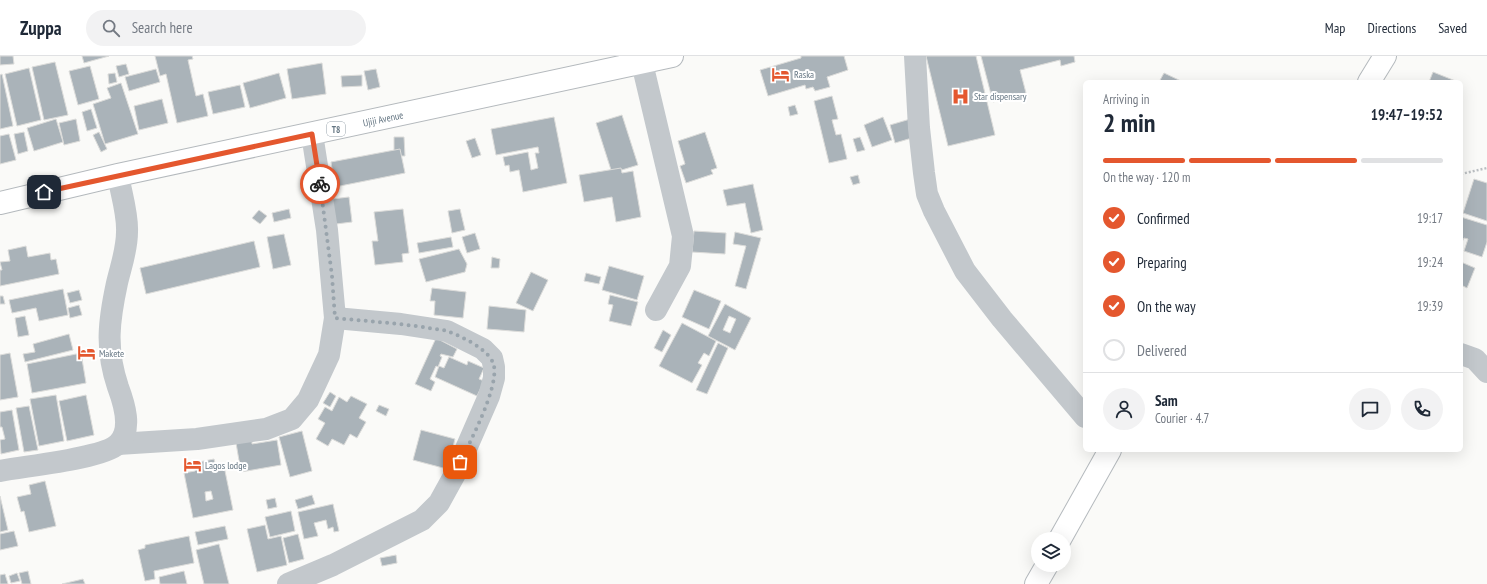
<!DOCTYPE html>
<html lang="en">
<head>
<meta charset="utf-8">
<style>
	:root { --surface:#fff; --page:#f2f2f3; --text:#1f2937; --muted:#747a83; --line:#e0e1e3; --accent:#e4572e }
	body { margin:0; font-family:"PT Sans Narrow",sans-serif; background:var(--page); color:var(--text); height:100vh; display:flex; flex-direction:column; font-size:15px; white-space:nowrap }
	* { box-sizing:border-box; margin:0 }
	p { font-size:13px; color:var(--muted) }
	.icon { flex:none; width:22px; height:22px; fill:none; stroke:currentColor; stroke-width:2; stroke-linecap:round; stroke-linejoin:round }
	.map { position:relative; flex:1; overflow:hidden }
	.drawer { position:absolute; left:1083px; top:24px; width:380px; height:372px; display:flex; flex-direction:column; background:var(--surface); border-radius:6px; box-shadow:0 4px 16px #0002 }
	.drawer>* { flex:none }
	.buttons { position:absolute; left:1031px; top:476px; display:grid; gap:8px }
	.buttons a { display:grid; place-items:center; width:40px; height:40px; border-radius:50%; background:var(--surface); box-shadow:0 4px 16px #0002; font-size:20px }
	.pin { position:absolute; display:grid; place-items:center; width:34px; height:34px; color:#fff; margin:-17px; border-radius:8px; box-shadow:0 2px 6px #0006 }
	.courier { position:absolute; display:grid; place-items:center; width:40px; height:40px; margin:-20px; border:3px solid #e4572e; border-radius:50%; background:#fff; color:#222; box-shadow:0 1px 5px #0007 }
	.summary em { font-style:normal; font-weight:600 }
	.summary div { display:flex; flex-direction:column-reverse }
	.summary { display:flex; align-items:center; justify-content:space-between; height:68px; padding:0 20px }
	h1 { font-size:26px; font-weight:600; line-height:30px }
	.bar { display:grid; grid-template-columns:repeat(4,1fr); gap:6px 4px; align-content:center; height:48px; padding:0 20px }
	.bar i { height:5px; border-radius:3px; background:var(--line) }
	.bar .selected { background:var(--accent) }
	.bar p { grid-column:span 4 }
	.line { display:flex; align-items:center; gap:10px; padding:0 20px; border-top:1px solid var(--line) }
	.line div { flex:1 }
	.round { display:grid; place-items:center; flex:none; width:42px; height:42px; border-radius:21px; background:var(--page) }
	ol { padding:0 20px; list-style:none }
	li { display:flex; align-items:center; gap:12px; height:44px }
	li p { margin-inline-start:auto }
	li .icon { padding:4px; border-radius:50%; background:var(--accent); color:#fff; stroke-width:4 }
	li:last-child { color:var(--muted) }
	li i { width:22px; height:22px; border:2px solid var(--line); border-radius:50% }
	header { display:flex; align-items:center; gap:24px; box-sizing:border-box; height:56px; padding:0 20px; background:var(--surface); border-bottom:1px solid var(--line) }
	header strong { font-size:19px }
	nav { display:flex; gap:22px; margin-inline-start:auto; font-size:14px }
	.search { width:280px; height:36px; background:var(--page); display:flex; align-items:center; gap:10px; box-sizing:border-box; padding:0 14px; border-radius:22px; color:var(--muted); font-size:15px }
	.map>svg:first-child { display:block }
	.building { fill:#aab3b9; stroke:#dcdcda; fill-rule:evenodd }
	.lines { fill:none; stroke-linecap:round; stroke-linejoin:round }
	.major-casing { stroke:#b5babe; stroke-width:24 }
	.highway-casing { stroke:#b4b9bd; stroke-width:24 }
	.path { stroke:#bbbfc2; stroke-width:2.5; stroke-dasharray:2 2; stroke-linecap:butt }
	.minor { stroke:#c3c8cc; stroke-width:22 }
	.major { stroke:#fff; stroke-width:22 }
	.highway { stroke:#fff; stroke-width:22 }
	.done { stroke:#99a4ac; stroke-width:4; stroke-dasharray:0 7.2 }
	.route { stroke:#e4572e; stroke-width:5 }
	.labels { text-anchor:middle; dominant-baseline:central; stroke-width:4; stroke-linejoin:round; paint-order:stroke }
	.shield { fill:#fff; stroke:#939fa8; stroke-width:1 }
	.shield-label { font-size:9px; font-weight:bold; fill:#657683 }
	.poi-label { font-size:10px; fill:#657683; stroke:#fff; text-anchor:start }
	.street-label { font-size:10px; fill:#657683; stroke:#fff }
</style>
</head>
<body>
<header>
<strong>Zuppa</strong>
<div class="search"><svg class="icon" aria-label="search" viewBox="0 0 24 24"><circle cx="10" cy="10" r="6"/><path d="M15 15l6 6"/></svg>Search here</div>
<nav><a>Map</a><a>Directions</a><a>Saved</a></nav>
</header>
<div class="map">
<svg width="1487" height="528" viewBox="0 0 1487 528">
	<rect width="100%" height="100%" fill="#fafaf8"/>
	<!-- building -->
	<g class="building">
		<path d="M0,0H13L14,8L0,9Z"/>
		<path d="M82,0H109L84,7Z"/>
		<path d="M155,0H192L193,3L188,4L196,40L203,38L208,60L177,67L166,18L160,20Z"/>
		<path d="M801,0H844L848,14L827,21L830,31L815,35L813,31L806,33L805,29L768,40L760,14L801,2Z"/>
		<path d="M926,0H976L995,79L948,90Z"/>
		<path d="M981,0H1074L1075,6L1061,10L1060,4L1020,14L1026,37L993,46Z"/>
		<path d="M55,6L68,59L44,64L32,11Z"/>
		<path d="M322,7L326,38L292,43L287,13Z"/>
		<path d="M126,8L129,18L119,21L116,10Z"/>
		<path d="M90,10L99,43L78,49L69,15Z"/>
		<path d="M29,12L41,64L17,70L5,18Z"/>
		<path d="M156,13L160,26L129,35L125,21Z"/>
		<path d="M376,13L380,31L368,34L364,15Z"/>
		<path d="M1433,16L1458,26H1429Z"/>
		<path d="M115,17L117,26L109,28L108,18Z"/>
		<path d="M279,17L286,42L250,52L243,27Z"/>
		<path d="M1164,17L1183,26H1159Z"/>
		<path d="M2,18L13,70L0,73V19Z"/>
		<path d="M362,19V30L342,31L341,20Z"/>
		<path d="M121,27L138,78L105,88L93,48L111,42L107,32Z"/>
		<path d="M240,29L245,51L213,58L208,36Z"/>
		<path d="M832,40L838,63L832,64L836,79L841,78L847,103L829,107L814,45Z"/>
		<path d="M162,43L168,67L139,74L134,50Z"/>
		<path d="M795,49L798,58L790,60L788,51Z"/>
		<path d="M91,53L97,72L87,75L82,56Z"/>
		<path d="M622,59L638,109L612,117L596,67Z"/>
		<path d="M554,61L567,127L523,136L519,114L510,116L509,109L505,110L503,101L528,96L531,114L538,112L535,97H539L538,91L496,99L491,73Z"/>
		<path d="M883,61L892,84L872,91L864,69Z"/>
		<path d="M917,61L922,79L895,87L890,69Z"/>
		<path d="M56,63L63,86L34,95L27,72Z"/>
		<path d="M76,63L80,85L64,89L59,67Z"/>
		<path d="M24,76L28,95L18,98L14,78Z"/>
		<path d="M99,76L107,93L101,96L93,79Z"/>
		<path d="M705,76L717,112L711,114L713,118L686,127L680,110L685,108L678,85Z"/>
		<path d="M9,78L16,104L0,108V80Z"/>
		<path d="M394,81H404L405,100H394Z"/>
		<path d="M860,81L865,94L857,96L853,83Z"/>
		<path d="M475,82L481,99L472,102L466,85Z"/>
		<path d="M400,93L405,117L335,131L331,106Z"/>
		<path d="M621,112L622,117L633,115L641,161L616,166L612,141L584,146L579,119Z"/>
		<path d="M858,119L860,127L853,129L850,121Z"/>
		<path d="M1474,123L1487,127V165L1463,157Z"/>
		<path d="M753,128L763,174L751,177L745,147L727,150L723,134Z"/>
		<path d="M349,141L352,166L336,168L332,143Z"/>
		<path d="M289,153L291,162L274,166L272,157Z"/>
		<path d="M403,153L409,197L402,198L403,206L375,209L372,185H378L374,156Z"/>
		<path d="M460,153L465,174L452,177L448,155Z"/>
		<path d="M259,154L267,160L260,168L252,162Z"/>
		<path d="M1461,161L1487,169V186L1482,201L1464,195L1468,183L1464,182L1462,186L1461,185Z"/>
		<path d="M694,175L726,177L725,198L692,196Z"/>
		<path d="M735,176L761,182L746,233L735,230L746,190L733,188Z"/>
		<path d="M475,177L480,193L467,197L462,181Z"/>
		<path d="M284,178L291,209L273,213L267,181Z"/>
		<path d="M451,181L453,191L419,197L417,187Z"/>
		<path d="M254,185L260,211L146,238L140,212Z"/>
		<path d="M26,190L28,201L50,197L51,204L56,203L59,218L0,230V214H2L0,206L10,205L8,194Z"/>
		<path d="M459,193L467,208L465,216L426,226L419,203Z"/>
		<path d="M492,201L500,203L499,212H491Z"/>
		<path d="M1461,206L1475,212L1467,232L1461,229Z"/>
		<path d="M609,210L644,220L637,244L602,234Z"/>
		<path d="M531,216L548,224L533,255L516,247Z"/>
		<path d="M586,217L601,221L599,228L584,225Z"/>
		<path d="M432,232L466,236L463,262L434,259L435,245H430Z"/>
		<path d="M63,233L68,259L39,265L36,252L12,257L9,244Z"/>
		<path d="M79,234L82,244L70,247L67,237Z"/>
		<path d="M694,234L721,245L709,273L682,261Z"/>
		<path d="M610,239L638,246L631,270L609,265L613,249L608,248Z"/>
		<path d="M0,240H3L5,248H0Z"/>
		<path d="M725,248L751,262L735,294L708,280ZM729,260L736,263L730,277L723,274Z"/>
		<path d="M79,249L82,259L70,262L68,252Z"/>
		<path d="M489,250L526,254L524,276L487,273Z"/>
		<path d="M25,260L29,279L18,281L15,262Z"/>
		<path d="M682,267L716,285L709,300L704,297L698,307L702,309L692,327L659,310Z"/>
		<path d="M663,274L671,279L662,296L654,292Z"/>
		<path d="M69,278L73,294L25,306L23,298L35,296L33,288Z"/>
		<path d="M436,282L457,293L453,301L441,298L440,300L442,301L438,311L436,310L430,323L435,326L431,335L415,328Z"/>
		<path d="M718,287L728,292L707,338L696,334Z"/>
		<path d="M10,297L18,341L0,344V299Z"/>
		<path d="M81,297L86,327L32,337L27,308Z"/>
		<path d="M449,301L467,309L468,305L484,312L479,323L484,325L477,340L435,321L439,310L444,312Z"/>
		<path d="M330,336L336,340L330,351L323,347Z"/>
		<path d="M56,339L64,385L39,390L30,343Z"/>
		<path d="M86,339L94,379L67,385L59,345Z"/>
		<path d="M351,340L367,348L359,362L366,366L357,382L350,378L344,389L332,383L328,390L316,383L325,367L318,363L325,351L332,355L339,341L347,346Z"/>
		<path d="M379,349L389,353L386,360L376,355Z"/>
		<path d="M29,350L38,394L24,396L16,352Z"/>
		<path d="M12,354L19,394L1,398L0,384L5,383L2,371H0V356Z"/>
		<path d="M421,374L455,383L447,413L413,404Z"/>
		<path d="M302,375L312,415L290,421L279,381Z"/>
		<path d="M252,384V388L277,384L281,409L241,416L236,387Z"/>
		<path d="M214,403L216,411L224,410L233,454L193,462L184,417L195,415L194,407ZM211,435L213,443L206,445L205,436Z"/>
		<path d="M45,425L56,470L29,476L24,455L21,456L17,441L31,438L29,429Z"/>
		<path d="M312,439L315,448L298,453L295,444Z"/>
		<path d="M0,440L8,474L0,476Z"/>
		<path d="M275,442L277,451L268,453L266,444Z"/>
		<path d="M333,448L339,475L334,476L333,471L328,473L326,464L314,467L318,480L304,483L298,456Z"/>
		<path d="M291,455L295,475L270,481L265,461Z"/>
		<path d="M265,469L268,483L281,480L287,509L257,516L247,473Z"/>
		<path d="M225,470L228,483L198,489L195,476Z"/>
		<path d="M14,475L18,490L0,494V478Z"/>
		<path d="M298,478L304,503L289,507L283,482Z"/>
		<path d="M189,480L194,507L154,515L155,523L145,525L138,494L145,492V489Z"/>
		<path d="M219,488L229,528H204L196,494Z"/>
		<path d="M396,499L397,507L382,510L380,502Z"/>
		<path d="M28,515L31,528H22L19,517Z"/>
		<path d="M184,515L187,528H160L159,521Z"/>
		<path d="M17,517L20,525L11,527L9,520Z"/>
		<path d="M5,518L8,528H0V519Z"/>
		<path d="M83,523L85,528H62Z"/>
	</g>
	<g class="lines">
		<defs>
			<g id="major">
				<path d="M1369,26L1385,0"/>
				<path d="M1060,483L1110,394"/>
				<path d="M1036,528L1047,509"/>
			</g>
			<path id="highway" d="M0,147L118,119L672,0"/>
		</defs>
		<!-- major casing -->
		<use href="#major" class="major-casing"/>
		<!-- highway casing -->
		<use href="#highway" class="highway-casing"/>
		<!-- path -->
		<path class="path" d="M1461,118L1487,112"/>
		<!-- minor -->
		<g class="minor">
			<path d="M915,0L919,72L924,117L927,138L934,155L965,215L1002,263L1085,361"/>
			<path d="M642,7L683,180L680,210L656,254"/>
			<path d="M1461,298L1475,303L1487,316"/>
			<path d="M118,388L197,383L266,373L292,363L308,344L329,299L335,262L327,174L312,78"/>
			<path d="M0,415C24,410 102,403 118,388C133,374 124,347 118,331C105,293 109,264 117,227C121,210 127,194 127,176C128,158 121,137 118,119"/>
			<path d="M288,528L333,509L422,464L439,447L455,418L489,340L494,322V311L492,302L483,293L447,275L401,268L335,262"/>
		</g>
		<!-- major -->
		<use href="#major" class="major"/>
		<!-- highway -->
		<use href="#highway" class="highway"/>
	</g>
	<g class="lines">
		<!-- done -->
		<path class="done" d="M320,128L332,220L335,262C365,265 394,267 423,271C431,273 439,273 447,275C461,280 491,294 494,310C498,333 471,384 460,406"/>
		<!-- route -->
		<path class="route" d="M44,136L312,78L320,128"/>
	</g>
	<!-- icons -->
	<defs>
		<symbol id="hotel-bare" viewBox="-9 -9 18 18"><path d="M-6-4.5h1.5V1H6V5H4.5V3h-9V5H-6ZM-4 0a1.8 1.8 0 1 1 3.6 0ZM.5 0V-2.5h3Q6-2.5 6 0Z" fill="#e4572e" stroke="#fff" stroke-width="2.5" paint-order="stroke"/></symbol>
		<symbol id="hospital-bare" viewBox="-9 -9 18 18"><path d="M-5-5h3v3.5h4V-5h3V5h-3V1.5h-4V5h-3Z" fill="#e4572e" stroke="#fff" stroke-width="2.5" paint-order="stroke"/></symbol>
	</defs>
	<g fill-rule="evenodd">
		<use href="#hotel-bare" x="768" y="6" width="25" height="25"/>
		<use href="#hospital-bare" x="948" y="28" width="25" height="25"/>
		<use href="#hotel-bare" x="74" y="284" width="25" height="25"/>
		<use href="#hotel-bare" x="180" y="396" width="25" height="25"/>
	</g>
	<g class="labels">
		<!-- shield labels -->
		<rect class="shield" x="327" y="66" width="18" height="14" rx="3"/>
		<g class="shield-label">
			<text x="336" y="73">T8</text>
		</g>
		<!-- poi labels -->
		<g class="poi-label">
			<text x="794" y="18">Raska</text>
			<text x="974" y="40">Star dispensary</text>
			<text x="99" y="297">Makete</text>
			<text x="205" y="409">Lagos lodge</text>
		</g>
		<!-- street labels -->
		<g class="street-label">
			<text transform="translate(383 63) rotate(-12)">Ujiji Avenue</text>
		</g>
	</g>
</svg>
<div class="buttons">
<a><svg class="icon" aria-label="layers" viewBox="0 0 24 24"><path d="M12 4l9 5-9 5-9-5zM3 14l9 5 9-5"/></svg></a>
</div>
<div class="pin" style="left:460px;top:406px;background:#ea580c"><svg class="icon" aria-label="bag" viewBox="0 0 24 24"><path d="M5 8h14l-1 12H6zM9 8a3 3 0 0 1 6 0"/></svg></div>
<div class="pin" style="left:44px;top:136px;background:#1f2937"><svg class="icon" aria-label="home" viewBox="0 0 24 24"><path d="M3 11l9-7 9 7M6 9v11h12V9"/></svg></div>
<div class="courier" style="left:320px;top:128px"><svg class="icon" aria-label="bike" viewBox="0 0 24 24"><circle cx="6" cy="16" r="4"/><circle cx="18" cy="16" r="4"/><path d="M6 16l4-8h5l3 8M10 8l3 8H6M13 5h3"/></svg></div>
<section class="drawer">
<div class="summary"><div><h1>2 min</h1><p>Arriving in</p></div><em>19:47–19:52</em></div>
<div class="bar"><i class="selected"></i><i class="selected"></i><i class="selected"></i><i></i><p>On the way · 120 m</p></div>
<ol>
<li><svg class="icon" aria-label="check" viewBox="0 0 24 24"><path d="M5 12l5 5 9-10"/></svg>Confirmed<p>19:17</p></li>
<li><svg class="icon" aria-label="check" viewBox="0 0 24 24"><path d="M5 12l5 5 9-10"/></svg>Preparing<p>19:24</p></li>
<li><svg class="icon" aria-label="check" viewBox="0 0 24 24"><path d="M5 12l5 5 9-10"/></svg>On the way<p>19:39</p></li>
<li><i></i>Delivered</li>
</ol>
<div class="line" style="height:72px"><a class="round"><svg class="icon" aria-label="person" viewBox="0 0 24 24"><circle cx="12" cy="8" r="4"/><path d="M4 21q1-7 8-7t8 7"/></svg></a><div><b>Sam</b><p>Courier · 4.7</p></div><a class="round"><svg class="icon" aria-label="chat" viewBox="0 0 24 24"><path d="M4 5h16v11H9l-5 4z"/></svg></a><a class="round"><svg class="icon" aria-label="phone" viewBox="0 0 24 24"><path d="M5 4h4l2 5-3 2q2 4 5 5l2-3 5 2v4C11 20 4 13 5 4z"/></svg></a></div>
</section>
</div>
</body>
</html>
